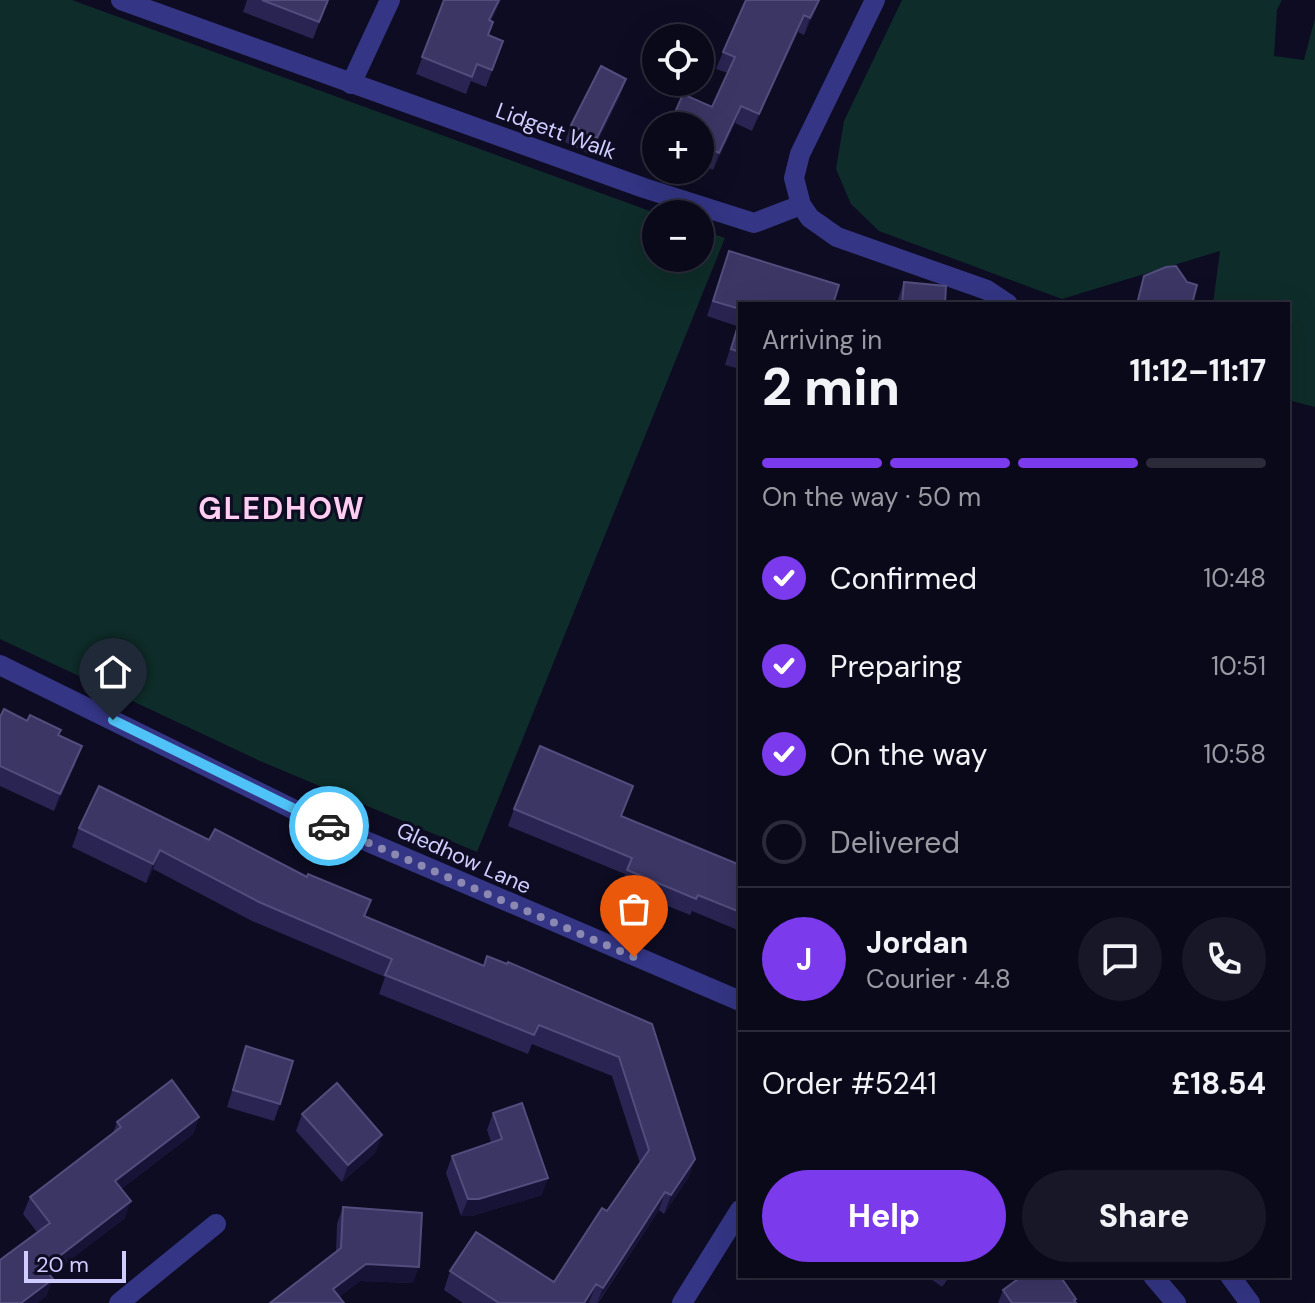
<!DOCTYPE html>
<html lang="en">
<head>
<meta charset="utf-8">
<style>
	:root { --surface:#0a091a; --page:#181727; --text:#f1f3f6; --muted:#999aa2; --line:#2a2a39; --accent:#7c3aed }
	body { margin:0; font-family:"DM Sans",sans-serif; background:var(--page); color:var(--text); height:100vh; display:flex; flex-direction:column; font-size:30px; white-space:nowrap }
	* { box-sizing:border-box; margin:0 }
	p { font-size:26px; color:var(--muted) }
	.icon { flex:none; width:44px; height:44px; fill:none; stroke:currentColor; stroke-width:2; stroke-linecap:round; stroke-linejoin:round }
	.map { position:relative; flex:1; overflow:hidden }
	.panel { position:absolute; left:738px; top:302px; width:552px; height:976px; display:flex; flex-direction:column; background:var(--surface); border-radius:0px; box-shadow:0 8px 32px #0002,0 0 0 2px var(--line) }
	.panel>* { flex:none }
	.fabs { position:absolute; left:642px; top:24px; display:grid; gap:16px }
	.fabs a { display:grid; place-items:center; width:72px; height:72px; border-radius:50%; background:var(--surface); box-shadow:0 8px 32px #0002,0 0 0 2px var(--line); font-size:40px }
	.scale { position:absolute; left:24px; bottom:20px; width:102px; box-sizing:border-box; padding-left:8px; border:4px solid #cfccff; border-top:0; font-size:22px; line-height:28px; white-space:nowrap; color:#cfccff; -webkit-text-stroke:6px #0e0c22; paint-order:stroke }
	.pin { position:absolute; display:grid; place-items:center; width:68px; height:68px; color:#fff; margin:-82px -34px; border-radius:50% 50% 50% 0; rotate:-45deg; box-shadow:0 0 8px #0007 }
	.pin .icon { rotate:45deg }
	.courier { position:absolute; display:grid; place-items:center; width:80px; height:80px; margin:-40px; border:6px solid #4fc3f7; border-radius:50%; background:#fff; color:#222; box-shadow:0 2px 10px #0007 }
	.overview em { font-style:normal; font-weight:800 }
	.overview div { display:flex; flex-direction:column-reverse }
	.overview { display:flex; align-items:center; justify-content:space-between; height:136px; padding:0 24px }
	h1 { font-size:52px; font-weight:800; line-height:60px }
	.bar { display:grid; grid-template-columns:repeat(4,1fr); gap:12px 8px; align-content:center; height:96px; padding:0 24px }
	.bar i { height:10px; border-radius:6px; background:var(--line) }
	.bar .active { background:var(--accent) }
	.bar p { grid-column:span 4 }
	.line { display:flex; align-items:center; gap:20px; padding:0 24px; border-top:2px solid var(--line) }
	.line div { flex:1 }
	.round { display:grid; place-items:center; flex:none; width:84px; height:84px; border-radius:42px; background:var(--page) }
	ol { padding:0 24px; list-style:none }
	li { display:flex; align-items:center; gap:24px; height:88px }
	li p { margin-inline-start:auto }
	li .icon { padding:8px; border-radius:50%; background:var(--accent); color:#fff; stroke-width:4 }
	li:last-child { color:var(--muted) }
	li i { width:44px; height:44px; border:4px solid var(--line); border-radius:50% }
	.primary-button { display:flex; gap:16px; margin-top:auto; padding:16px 24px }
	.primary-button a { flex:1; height:92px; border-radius:48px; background:var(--accent); color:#fff; font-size:32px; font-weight:800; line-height:92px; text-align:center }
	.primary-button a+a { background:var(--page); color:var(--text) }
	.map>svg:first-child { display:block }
	.green { fill:#0e2c29 }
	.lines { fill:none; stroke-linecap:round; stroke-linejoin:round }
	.minor { stroke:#343584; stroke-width:20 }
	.wall { fill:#292451 }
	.shaded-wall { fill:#171336 }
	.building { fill:#3b3664; stroke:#524d7c; stroke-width:2 }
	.done { stroke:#8b89b2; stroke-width:8; stroke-dasharray:0 14.4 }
	.route { stroke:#4fc3f7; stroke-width:10 }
	.labels { text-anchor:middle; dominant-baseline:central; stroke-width:6; stroke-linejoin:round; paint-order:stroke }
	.street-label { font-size:22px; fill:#cfccff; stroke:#0e0c22 }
	.district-label { font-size:30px; font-weight:bold; letter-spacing:2px; fill:#ffcef0; stroke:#0e0c22 }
</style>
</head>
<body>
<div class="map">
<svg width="1315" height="1303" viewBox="0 0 1315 1303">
	<rect width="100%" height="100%" fill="#0e0c22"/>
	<!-- green -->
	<g class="green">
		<path d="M0,0H72L658,214H656V258H700V229L725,238L477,852L260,761L0,639Z"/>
		<path d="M902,0H1282L1277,10L1274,56L1304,60L1315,18V407L1288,400V304H1213L1220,251L1062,299L879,231L851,204L836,169L844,121Z"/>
	</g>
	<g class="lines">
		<!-- minor -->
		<g class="minor">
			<path d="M121,0L644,188L754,223L801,205"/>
			<path d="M875,0L800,154L794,178L801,205L810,218L837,237L987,290L1008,304"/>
			<path d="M351,84L390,0"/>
			<path d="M0,665L303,814L740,1001"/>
			<path d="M1153,1276L1176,1303"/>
			<path d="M1230,1276L1250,1303"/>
			<path d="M119,1303L216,1224"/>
			<path d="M682,1303L740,1210"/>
		</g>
	</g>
	<!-- wall -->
	<g class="wall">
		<path d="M247,0H328L313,39L243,12Z"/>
		<path d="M444,0H501L491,21L488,35L503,41L486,87L471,81L466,94L416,74Z"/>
		<path d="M746,0H820L804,35L798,32L752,131L735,123L713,170L703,165L699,174L691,170H700V126L712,107L728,73L716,69L723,52Z"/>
		<path d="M626,79L620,96L591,155L565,142L571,125Z"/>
		<path d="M729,251L740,304V369L725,365L737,326L707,316Z"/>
		<path d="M904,282L945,304H897L898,299Z"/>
		<path d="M0,717L27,721L61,730L59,735L76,763L54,811L0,786Z"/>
		<path d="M514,809L740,865V931L692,911L690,915L621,887L625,874L508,826Z"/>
		<path d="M79,828L209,840L371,900L365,917L484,966L652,1024L695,1159L688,1178L664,1214L659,1210L598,1303H463L444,1290L450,1271L554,1282L607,1211L640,1163L612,1076L532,1044L528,1054L379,994L385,977L252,921L153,869L146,883L72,847Z"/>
		<path d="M246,1046L280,1104L274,1121L227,1107Z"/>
		<path d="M493,1113L542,1195L472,1216H461L446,1173L452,1156L491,1142L487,1130Z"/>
		<path d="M302,1114L376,1152L342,1182L296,1131Z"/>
		<path d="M199,1117L193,1134L121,1189L125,1218L50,1275L53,1279L46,1296L37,1303H0L37,1232L23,1214L30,1197L113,1133L117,1122Z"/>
		<path d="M343,1207L413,1283L360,1281L339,1297L270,1303L336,1253L337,1224Z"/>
		<path d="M927,1276H950L942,1287Z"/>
		<path d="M1003,1290L1076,1299V1303H998Z"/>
	</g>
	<!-- shaded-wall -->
	<g class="shaded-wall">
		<path d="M499,0H501L483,38L489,20Z"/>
		<path d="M819,0H820L804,35L810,18Z"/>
		<path d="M804,15L798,32L752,131L759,114Z"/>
		<path d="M626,79L620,96L591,155L597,138Z"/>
		<path d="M741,106L735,123L713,170L719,153Z"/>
		<path d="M82,746L76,763L54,811L60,794Z"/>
		<path d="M160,850L153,869L146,883L153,864Z"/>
		<path d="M199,1117L193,1134L109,1198L115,1181Z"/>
		<path d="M382,1135L376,1152L342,1182L348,1165Z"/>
		<path d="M695,1159L688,1178L664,1214L671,1195Z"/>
		<path d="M548,1178L542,1195L472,1216H461L468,1199Z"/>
		<path d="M665,1192L659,1210L597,1303L603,1288Z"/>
		<path d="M131,1201L125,1218L38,1285L44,1268Z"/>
		<path d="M366,1264L419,1267L413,1283L360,1281L331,1303L333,1289Z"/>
		<path d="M53,1279L46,1296L37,1303H21Z"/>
		<path d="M596,1284L589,1303H584Z"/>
	</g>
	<!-- building -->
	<g class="building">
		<path d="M262,0H328L319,22Z"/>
		<path d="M444,0H499L489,20L493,22L488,35L503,41L492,70L477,64L472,77L422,57Z"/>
		<path d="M746,0H819L810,18L804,15L759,114L741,106L719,153L709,148L705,157L700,154V126H669L683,94L712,107L735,57L723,52Z"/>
		<path d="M601,66L626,79L597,138L571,125Z"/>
		<path d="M729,251L839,285L833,304H740V309L713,301Z"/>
		<path d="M1176,266L1187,282L1197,285L1192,304H1137L1144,276L1166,267Z"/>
		<path d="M904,282L946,286L945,304H902Z"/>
		<path d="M740,319V352L731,349Z"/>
		<path d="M4,709L27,721L30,715L61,730L58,735L82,746L60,794L0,766V717Z"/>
		<path d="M540,746L633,786L621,816L740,865V912L698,895L696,899L627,870L632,858L514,809Z"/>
		<path d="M99,786L209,840L215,829L307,877L308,874L371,900L364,916L484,966L487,956L507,964L508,962L652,1024L695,1159L671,1195L665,1192L603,1288L596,1284L584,1303H499L450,1271L476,1232L554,1282L602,1208L607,1211L649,1150L619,1057L539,1025L534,1035L385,975L392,959L259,902L160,850L153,864L79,828Z"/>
		<path d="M246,1046L293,1061L280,1104L233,1090Z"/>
		<path d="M172,1080L199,1117L115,1181L131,1201L44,1268L53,1279L21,1303H0V1260L50,1223L30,1197L121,1127L117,1122Z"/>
		<path d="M337,1083L382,1135L348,1165L302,1114Z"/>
		<path d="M522,1103L548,1178L479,1199H468L452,1156L502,1139L493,1113Z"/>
		<path d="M343,1207L422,1213L419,1267L366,1264L333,1289L344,1303H270L341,1248Z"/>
		<path d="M1022,1276H1060L1076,1299L1074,1300L1076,1303H1012L1003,1290Z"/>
	</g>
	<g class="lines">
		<!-- done -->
		<path class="done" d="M329,826L634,957"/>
		<!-- route -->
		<path class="route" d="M113,720L329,826"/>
	</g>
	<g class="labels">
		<!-- street labels -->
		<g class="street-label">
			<text transform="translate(556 131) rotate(20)">Lidgett Walk</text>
			<text transform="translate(464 858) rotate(24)">Gledhow Lane</text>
		</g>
		<!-- district labels -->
		<g class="district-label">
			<text x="282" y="508">GLEDHOW</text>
		</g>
	</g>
</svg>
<div class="fabs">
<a><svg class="icon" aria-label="locate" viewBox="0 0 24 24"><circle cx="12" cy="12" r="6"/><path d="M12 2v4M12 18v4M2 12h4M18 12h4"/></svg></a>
<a>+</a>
<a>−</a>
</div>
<div class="scale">20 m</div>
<div class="pin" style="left:634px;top:957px;background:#ea580c"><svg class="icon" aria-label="bag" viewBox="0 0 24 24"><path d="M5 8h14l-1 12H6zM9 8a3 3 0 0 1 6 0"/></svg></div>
<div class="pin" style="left:113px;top:720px;background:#1f2937"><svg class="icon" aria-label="home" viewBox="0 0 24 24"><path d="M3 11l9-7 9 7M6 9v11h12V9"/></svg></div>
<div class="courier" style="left:329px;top:826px"><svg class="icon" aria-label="car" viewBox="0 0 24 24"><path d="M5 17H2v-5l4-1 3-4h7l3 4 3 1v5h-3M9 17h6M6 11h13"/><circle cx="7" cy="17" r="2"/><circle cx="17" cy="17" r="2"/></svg></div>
<section class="panel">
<div class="overview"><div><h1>2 min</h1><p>Arriving in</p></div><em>11:12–11:17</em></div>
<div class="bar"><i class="active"></i><i class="active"></i><i class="active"></i><i></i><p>On the way · 50 m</p></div>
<ol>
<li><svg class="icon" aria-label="check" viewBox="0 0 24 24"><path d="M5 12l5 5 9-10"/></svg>Confirmed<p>10:48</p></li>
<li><svg class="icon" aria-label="check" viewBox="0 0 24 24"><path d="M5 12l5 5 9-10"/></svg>Preparing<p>10:51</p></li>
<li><svg class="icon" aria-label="check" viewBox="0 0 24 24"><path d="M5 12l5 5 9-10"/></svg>On the way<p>10:58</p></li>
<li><i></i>Delivered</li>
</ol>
<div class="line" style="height:144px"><b class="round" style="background:var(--accent);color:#fff">J</b><div><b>Jordan</b><p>Courier · 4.8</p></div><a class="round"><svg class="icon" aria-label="chat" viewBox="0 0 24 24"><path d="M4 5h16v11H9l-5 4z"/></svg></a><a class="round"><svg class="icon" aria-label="phone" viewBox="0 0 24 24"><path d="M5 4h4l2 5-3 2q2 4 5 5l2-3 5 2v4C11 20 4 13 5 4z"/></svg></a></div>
<div class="line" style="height:104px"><div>Order #5241</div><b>£18.54</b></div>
<div class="primary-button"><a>Help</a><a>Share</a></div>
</section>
</div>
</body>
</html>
